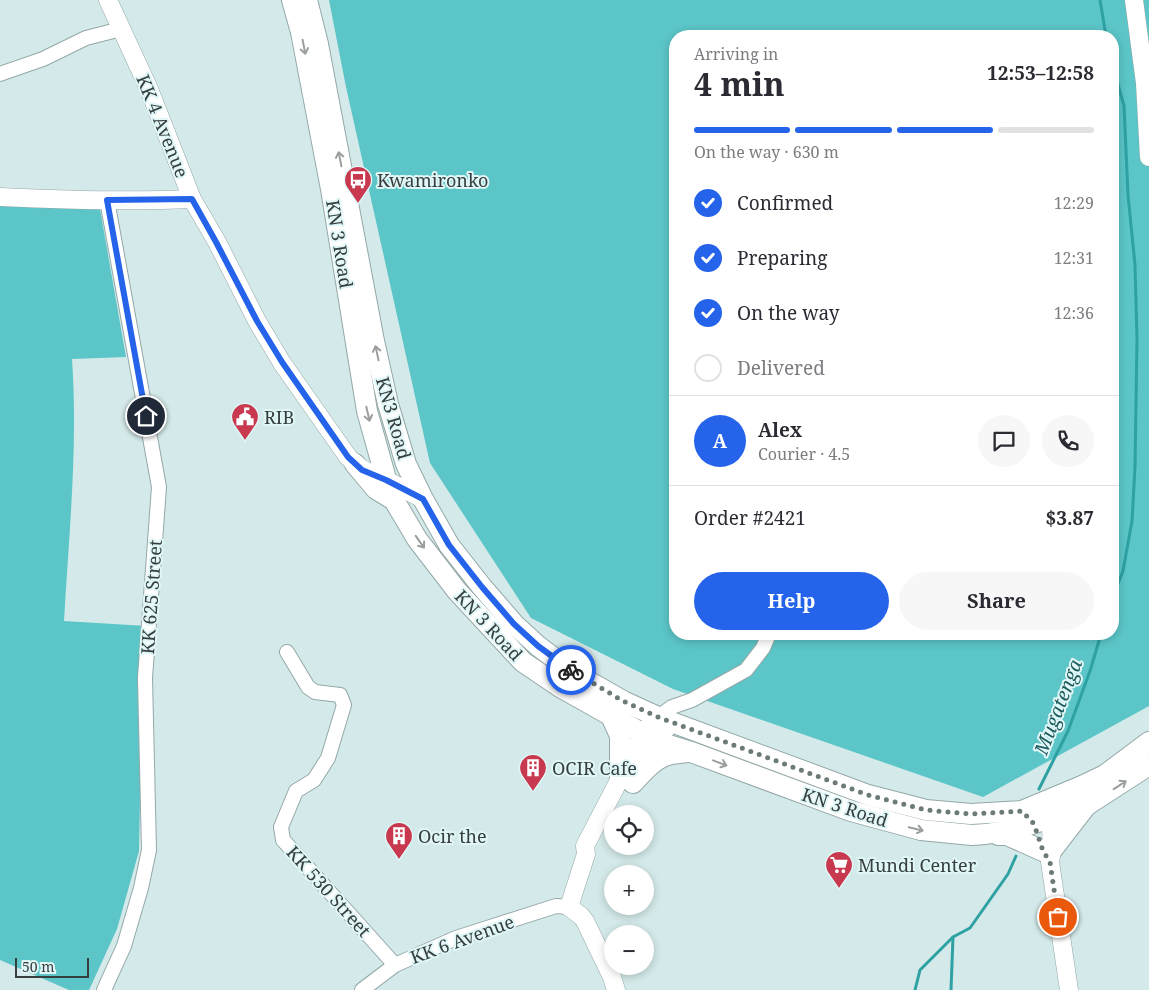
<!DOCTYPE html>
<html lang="en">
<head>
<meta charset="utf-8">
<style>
	:root { --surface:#fff; --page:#f7f7f7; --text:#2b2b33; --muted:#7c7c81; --line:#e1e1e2; --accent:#2563eb }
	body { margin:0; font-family:"Noto Serif",serif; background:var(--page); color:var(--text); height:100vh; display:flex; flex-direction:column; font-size:19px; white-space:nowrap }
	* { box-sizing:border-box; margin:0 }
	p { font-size:16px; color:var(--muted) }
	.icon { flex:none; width:28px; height:28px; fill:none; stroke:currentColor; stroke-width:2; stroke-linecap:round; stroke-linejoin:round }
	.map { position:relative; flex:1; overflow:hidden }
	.side { position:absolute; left:669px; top:30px; width:450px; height:610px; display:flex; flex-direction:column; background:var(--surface); border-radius:20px; box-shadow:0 2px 8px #0003 }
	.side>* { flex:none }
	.tools { position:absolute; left:604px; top:805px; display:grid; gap:10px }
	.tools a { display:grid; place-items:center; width:50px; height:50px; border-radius:50%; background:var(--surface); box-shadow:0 2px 8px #0003; font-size:25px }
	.scale { position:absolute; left:15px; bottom:12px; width:74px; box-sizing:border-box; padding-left:5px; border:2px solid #363e3e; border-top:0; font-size:14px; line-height:18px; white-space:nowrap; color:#363e3e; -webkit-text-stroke:4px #e1f7f7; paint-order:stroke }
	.pin { position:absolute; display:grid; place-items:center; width:42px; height:42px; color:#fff; margin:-21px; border:2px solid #fff; border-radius:50%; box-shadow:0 1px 5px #0007 }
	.courier { position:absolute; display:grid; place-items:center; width:50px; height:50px; margin:-25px; border:4px solid #2563eb; border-radius:50%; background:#fff; color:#222; box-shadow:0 1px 6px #0007 }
	.headline em { font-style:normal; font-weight:700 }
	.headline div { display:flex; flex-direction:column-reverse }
	.headline { display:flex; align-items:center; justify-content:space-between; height:85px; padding:0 25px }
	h1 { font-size:32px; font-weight:700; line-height:38px }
	.bar { display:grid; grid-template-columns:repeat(4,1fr); gap:8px 5px; align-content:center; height:60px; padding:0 25px }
	.bar i { height:6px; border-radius:4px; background:var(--line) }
	.bar .selected { background:var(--accent) }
	.bar p { grid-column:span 4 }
	.line { display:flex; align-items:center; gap:12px; padding:0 25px; border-top:1px solid var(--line) }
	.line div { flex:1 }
	.round { display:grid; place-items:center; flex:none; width:52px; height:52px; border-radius:26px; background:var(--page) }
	ol { padding:0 25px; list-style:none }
	li { display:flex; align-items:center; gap:15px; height:55px }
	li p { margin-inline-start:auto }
	li .icon { padding:5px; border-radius:50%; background:var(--accent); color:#fff; stroke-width:4 }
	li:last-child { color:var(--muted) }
	li i { width:28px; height:28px; border:2px solid var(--line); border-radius:50% }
	.button { display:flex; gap:10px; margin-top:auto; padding:10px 25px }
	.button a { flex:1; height:58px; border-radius:30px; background:var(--accent); color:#fff; font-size:20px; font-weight:700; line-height:58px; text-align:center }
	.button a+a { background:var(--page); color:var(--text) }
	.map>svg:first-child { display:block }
	.green { fill:#5bc5c7; fill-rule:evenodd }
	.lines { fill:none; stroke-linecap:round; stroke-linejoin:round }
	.stream { stroke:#2ea1a3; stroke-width:3 }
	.minor-casing { stroke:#94a8a8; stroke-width:16 }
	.major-casing { stroke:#94a8a8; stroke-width:19 }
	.highway-casing { stroke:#94a8a8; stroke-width:22 }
	.minor { stroke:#fff; stroke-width:14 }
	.major { stroke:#fff; stroke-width:18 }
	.highway { stroke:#fff; stroke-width:20 }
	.oneway { stroke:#9a9e9e }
	.done { stroke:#6d7a7a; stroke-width:5; stroke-dasharray:0 9 }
	.route { stroke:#2563eb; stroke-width:6 }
	.labels { text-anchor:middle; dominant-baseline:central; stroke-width:4; stroke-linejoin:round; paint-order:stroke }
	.street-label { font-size:18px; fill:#363e3e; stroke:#e1f7f7 }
	.poi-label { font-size:18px; fill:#363e3e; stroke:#e1f7f7; text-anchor:start }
	.water-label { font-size:19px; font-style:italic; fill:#1e5b5c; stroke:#e1f7f7 }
</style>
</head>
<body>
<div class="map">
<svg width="1149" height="990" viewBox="0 0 1149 990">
	<rect width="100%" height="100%" fill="#d4e9e9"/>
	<!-- green -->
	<g class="green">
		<path d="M329,0H1149V706L983,797L673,689L531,618L430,463L346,87ZM675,36H1112V634H675Z"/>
		<path d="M0,203L100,209L126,357L72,359C78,446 69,534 64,621L146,626L142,685L139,851L117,929L89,990H69L0,960Z"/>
	</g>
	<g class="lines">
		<!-- stream -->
		<g class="stream">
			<path d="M1100,0L1106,36"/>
			<path d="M1112,63L1124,106L1128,195L1135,265L1137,339L1135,467L1132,521L1123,571L1112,599"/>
			<path d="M1039,789L1068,731L1090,671L1101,634"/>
			<path d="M915,990L920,970L953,937"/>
			<path d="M951,990L953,937L970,928L1008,874L1016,856"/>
		</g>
		<defs>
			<g id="minor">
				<path d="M0,74L43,59L86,38L121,29"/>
				<path d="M287,652L308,687L315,692L340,695L344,705L328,758L314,780L296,791L281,827L283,840L395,965"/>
				<path d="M658,717L672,707L692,700L746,670L763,648L769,634"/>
				<path d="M104,990L124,946L141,888L149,850L145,678L159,487L107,200"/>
				<path d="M362,990L395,965L456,938L556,906L569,907"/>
			</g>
			<g id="major">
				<path d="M108,0L149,89L192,199L217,242L257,321L282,363L348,457C364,473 370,472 388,481C400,487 411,493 423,499"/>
				<path d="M1134,0L1145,83L1149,157"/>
				<path d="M0,197C64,200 128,202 192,199"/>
				<path d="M636,776L648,753L671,722"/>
				<path d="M1050,804L1052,850L1050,862L1069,990"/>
				<path d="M616,990L612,977L585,921L581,916L569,907L586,854L585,846L643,734L652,723"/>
			</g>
			<g id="highway">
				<path d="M292,0L301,32L331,189L367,411L386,479L394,500L417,539L457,591L523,662L560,687L656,741L691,752L851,811L921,830L972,835L986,834L1017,829L1087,805L1149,765"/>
				<path d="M307,0L318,44L374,341L388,404L406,464L423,499L449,545L482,587L514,624L538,646L574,673L623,701L658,717L868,795L926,810L971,814L1022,811L1082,786L1105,775L1149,742"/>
				<path d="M355,464L376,489L394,500"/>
				<path d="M611,716L620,736V780"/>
				<path d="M633,783C643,772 654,759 668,755C674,753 682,753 688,752"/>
				<path d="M998,835H1007L1043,851"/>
				<path d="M1052,850L1086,806"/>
			</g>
		</defs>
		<!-- minor casing -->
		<use href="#minor" class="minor-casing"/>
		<!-- major casing -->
		<use href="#major" class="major-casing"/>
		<!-- highway casing -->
		<use href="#highway" class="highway-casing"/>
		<!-- minor -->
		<use href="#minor" class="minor"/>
		<!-- major -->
		<use href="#major" class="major"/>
		<!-- highway -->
		<use href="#highway" class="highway"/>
	</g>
	<!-- one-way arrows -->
	<defs><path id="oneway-shaft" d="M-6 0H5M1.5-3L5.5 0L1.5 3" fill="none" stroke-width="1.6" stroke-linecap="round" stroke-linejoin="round" transform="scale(1.25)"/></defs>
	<g class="oneway">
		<use href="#oneway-shaft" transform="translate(304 47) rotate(79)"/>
		<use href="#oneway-shaft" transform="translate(340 159) rotate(-101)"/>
		<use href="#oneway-shaft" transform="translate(377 353) rotate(-102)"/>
		<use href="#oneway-shaft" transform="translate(368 414) rotate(77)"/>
		<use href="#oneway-shaft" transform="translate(420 542) rotate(55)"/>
		<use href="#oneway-shaft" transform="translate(720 763) rotate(21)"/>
		<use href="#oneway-shaft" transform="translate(1120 785) rotate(-33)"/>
		<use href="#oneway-shaft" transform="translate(916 829) rotate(13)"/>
	</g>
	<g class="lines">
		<!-- done -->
		<path class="done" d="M571,670L623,701L658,717L868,795L926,810L971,814L1022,811L1034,824L1043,851L1050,862L1058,917"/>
		<!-- route -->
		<path class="route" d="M146,416L107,200L192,199L216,242L257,321L282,362L348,457L362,470L386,480L423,499L449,545L482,587L514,624L538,646L571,670"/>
	</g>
	<!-- icons -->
	<defs>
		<symbol id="bus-pin" viewBox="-11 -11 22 30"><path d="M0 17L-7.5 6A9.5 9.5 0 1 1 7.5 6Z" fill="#c8384e" stroke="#e1f7f7"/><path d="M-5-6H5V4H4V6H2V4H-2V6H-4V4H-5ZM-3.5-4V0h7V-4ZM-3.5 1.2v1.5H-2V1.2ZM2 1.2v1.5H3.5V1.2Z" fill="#fff"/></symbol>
		<symbol id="civic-pin" viewBox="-11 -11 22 30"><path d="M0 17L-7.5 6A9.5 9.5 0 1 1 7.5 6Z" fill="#c8384e" stroke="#e1f7f7"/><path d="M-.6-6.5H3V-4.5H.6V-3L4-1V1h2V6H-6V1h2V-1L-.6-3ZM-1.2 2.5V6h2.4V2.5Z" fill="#fff"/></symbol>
		<symbol id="building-pin" viewBox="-11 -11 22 30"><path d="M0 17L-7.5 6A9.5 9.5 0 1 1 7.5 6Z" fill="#c8384e" stroke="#e1f7f7"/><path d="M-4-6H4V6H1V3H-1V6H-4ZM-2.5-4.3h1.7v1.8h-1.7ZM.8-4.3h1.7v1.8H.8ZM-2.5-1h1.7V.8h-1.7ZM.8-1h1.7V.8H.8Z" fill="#fff"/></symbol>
		<symbol id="supermarket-pin" viewBox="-11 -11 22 30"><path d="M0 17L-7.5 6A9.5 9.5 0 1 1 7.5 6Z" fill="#c8384e" stroke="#e1f7f7"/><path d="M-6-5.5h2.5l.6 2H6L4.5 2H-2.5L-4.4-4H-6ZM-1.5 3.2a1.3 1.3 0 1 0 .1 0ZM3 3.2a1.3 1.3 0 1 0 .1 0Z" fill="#fff"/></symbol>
	</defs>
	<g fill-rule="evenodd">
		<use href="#bus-pin" x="342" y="164" width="32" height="43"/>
		<use href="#civic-pin" x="229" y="401" width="32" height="43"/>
		<use href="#building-pin" x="517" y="752" width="32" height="43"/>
		<use href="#building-pin" x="383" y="820" width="32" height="43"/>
		<use href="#supermarket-pin" x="823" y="849" width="32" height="43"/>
	</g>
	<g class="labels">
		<!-- street labels -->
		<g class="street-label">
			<text transform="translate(163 126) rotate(68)">KK 4 Avenue</text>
			<text transform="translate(340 244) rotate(81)">KN 3 Road</text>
			<text transform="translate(394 418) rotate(74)">KN3 Road</text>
			<text transform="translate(151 597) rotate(-86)">KK 625 Street</text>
			<text transform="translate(489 625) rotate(47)">KN 3 Road</text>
			<text transform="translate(845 807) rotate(18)">KN 3 Road</text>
			<text transform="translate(329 891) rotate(48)">KK 530 Street</text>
			<text transform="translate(462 939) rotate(-20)">KK 6 Avenue</text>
		</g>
		<!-- poi labels -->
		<g class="poi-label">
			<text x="377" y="180">Kwamironko</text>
			<text x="264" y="417">RIB</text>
			<text x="552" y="768">OCIR Cafe</text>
			<text x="418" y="836">Ocir the</text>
			<text x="858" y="865">Mundi Center</text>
		</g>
		<!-- water labels -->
		<g class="water-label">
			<text transform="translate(1058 707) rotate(-69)">Mugatenga</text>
		</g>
	</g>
</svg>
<div class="tools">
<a><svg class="icon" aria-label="locate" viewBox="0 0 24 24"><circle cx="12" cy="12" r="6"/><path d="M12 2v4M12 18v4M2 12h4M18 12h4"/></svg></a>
<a>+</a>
<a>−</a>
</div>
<div class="scale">50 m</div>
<div class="pin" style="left:1058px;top:917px;background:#ea580c"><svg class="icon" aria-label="bag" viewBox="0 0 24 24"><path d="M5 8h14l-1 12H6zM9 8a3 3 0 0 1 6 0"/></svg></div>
<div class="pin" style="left:146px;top:416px;background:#1f2937"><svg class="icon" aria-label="home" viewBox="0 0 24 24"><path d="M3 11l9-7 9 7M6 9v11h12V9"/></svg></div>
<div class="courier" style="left:571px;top:670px"><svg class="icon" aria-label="bike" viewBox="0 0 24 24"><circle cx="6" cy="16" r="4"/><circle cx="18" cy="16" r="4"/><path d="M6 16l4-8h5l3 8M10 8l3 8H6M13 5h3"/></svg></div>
<section class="side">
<div class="headline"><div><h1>4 min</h1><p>Arriving in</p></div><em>12:53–12:58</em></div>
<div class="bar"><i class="selected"></i><i class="selected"></i><i class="selected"></i><i></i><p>On the way · 630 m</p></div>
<ol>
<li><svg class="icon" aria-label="check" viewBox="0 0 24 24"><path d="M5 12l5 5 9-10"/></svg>Confirmed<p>12:29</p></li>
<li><svg class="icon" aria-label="check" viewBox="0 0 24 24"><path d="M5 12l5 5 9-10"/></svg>Preparing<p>12:31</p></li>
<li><svg class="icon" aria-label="check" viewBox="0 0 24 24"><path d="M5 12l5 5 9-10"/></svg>On the way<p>12:36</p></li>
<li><i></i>Delivered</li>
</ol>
<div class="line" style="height:90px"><b class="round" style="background:var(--accent);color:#fff">A</b><div><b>Alex</b><p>Courier · 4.5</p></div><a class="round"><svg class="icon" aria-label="chat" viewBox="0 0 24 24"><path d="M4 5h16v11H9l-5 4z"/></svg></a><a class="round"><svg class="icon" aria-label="phone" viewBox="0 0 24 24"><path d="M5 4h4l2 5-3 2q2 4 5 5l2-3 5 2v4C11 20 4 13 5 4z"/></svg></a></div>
<div class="line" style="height:65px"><div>Order #2421</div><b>$3.87</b></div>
<div class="button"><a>Help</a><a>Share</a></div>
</section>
</div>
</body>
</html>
